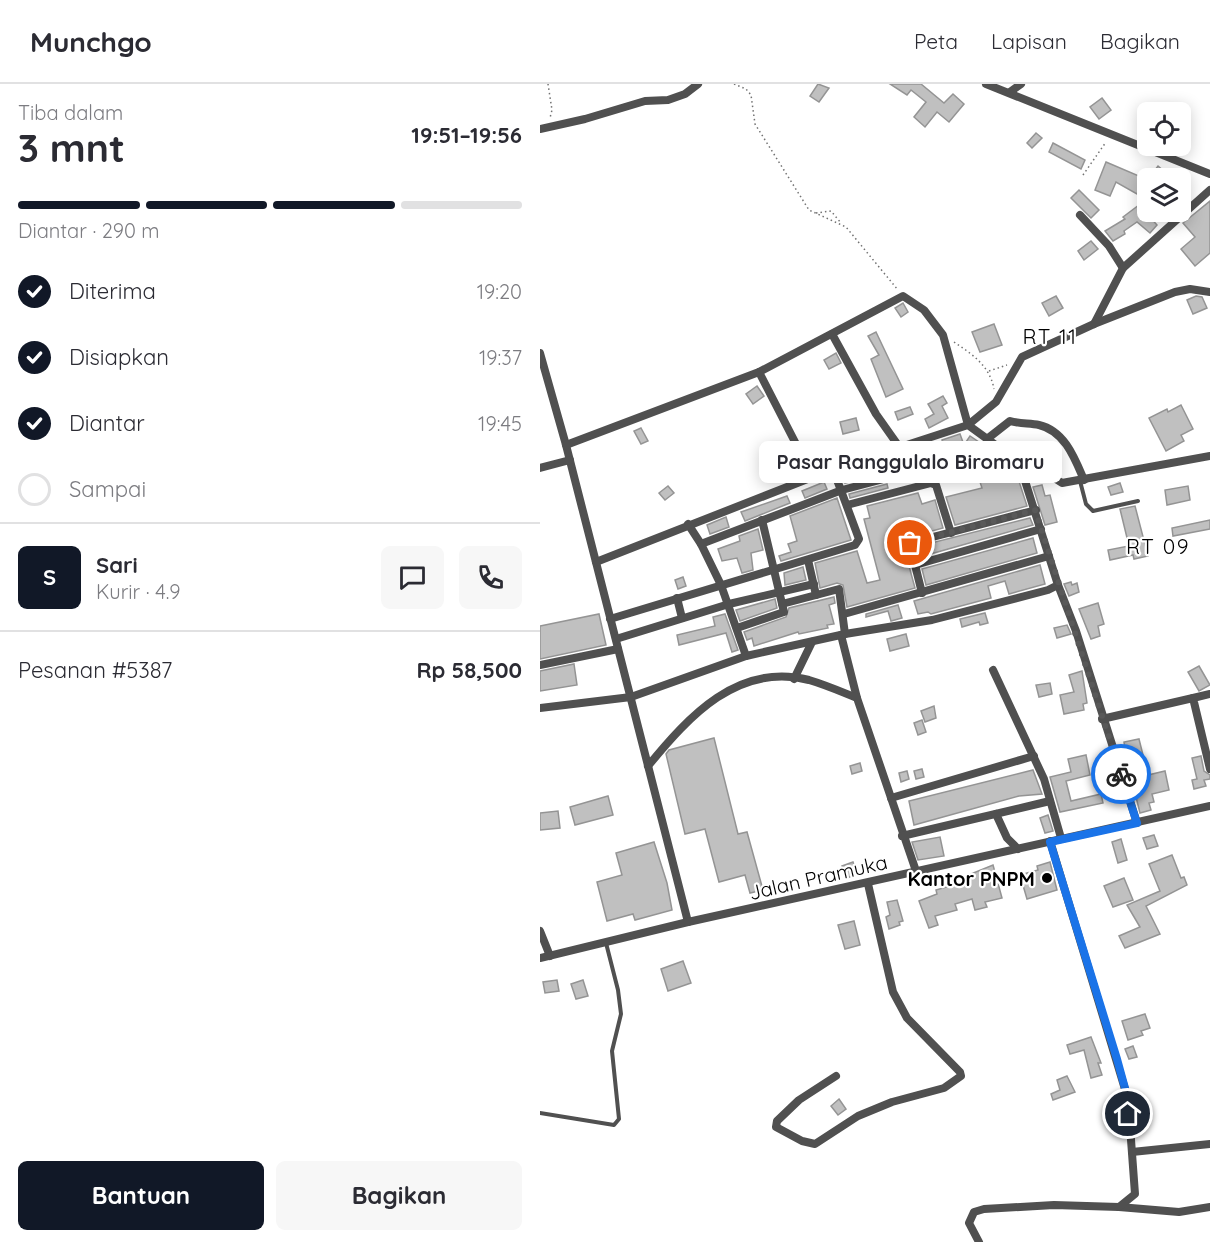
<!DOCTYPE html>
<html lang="id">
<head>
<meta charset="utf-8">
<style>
	:root { --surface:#fff; --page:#f7f7f7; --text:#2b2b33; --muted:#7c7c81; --line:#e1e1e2; --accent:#111827 }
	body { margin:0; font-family:Quicksand,sans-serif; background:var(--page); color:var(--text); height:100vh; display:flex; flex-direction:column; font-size:22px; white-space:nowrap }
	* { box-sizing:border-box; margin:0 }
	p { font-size:20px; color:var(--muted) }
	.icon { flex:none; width:33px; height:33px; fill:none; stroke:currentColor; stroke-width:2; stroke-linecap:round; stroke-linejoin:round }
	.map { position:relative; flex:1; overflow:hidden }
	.sheet { display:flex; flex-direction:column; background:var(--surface); width:540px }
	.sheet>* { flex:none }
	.tools { position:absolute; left:597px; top:18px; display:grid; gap:12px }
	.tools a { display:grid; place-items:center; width:54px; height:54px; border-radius:9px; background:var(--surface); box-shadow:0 3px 15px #0003; font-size:30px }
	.pin { position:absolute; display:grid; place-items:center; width:51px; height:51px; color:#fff; margin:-26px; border:3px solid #fff; border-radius:50%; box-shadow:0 2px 6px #0007 }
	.courier { position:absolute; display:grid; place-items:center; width:60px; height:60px; margin:-30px; border:4px solid #1a73e8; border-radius:50%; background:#fff; color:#222; box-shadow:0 2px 8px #0007 }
	.bubble { position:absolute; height:42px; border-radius:9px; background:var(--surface); box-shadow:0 3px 15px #0003; font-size:20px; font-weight:800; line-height:42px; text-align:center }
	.head em { font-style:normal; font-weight:800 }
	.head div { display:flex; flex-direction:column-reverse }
	.head { display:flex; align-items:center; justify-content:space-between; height:102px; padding:0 18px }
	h1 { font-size:39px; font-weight:800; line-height:45px }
	.bar { display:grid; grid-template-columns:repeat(4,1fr); gap:9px 6px; align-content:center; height:72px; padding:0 18px }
	.bar i { height:8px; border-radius:4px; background:var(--line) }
	.bar .on { background:var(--accent) }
	.bar p { grid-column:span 4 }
	.line { display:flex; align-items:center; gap:15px; padding:0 18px; border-top:2px solid var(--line) }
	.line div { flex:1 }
	.round { display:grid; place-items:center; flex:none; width:63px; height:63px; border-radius:9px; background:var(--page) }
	ol { padding:0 18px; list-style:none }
	li { display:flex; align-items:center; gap:18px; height:66px }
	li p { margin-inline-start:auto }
	li .icon { padding:6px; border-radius:50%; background:var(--accent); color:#fff; stroke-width:4 }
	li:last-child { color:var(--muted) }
	li i { width:33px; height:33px; border:3px solid var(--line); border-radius:50% }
	.cta { display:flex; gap:12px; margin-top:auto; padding:12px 18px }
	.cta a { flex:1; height:69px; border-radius:9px; background:var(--accent); color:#fff; font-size:24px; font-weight:800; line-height:69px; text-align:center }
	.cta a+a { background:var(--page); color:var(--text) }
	header { display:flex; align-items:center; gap:36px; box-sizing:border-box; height:84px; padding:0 30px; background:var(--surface); border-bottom:2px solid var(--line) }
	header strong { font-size:28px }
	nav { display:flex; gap:33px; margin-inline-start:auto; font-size:21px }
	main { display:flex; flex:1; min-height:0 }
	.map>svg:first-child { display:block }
	.building { fill:#c0c0c0; stroke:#949494; stroke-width:1.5 }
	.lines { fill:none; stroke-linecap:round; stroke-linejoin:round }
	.path { stroke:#727272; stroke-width:1.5; stroke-dasharray:1.5 3; stroke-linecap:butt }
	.lane { stroke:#505050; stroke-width:4 }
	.street { stroke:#505050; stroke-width:8 }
	.done { stroke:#595959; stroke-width:6; stroke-dasharray:0 10.8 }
	.route { stroke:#1a73e8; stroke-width:8 }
	.poi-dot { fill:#000; stroke:#fff; stroke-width:2 }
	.labels { text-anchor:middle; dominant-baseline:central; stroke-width:4.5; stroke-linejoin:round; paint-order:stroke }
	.street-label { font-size:20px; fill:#000; stroke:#fff }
	.poi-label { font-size:20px; font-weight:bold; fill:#000; stroke:#fff; text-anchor:end }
	.neighbourhood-label { font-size:21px; letter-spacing:1.5px; fill:#000; stroke:#fff }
</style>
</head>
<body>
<header>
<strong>Munchgo</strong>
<nav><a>Peta</a><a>Lapisan</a><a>Bagikan</a></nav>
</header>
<main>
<section class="sheet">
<div class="head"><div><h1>3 mnt</h1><p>Tiba dalam</p></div><em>19:51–19:56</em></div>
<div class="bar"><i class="on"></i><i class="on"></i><i class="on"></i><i></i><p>Diantar · 290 m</p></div>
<ol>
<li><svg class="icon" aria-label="check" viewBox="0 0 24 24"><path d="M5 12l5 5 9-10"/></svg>Diterima<p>19:20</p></li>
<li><svg class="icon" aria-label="check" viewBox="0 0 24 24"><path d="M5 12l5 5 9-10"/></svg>Disiapkan<p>19:37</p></li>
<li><svg class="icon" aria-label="check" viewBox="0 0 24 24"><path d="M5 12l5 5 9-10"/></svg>Diantar<p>19:45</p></li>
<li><i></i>Sampai</li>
</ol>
<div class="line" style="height:108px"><b class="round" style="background:var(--accent);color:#fff">S</b><div><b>Sari</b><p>Kurir · 4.9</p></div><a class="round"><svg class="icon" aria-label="chat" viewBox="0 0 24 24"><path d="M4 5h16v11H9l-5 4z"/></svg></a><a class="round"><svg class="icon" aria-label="phone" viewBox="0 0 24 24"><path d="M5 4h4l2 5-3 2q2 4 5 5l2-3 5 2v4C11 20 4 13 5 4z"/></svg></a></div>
<div class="line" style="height:78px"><div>Pesanan #5387</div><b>Rp 58,500</b></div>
<div class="cta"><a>Bantuan</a><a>Bagikan</a></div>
</section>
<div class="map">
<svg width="670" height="1158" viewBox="0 0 670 1158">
	<rect width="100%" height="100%" fill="#fff"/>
	<!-- building -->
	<g class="building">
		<path d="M278,0L289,4L279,18L270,12Z"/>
		<path d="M350,0H381L404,19L413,10L424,20L409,38L397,28L385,43L374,33L386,18L371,6L367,11Z"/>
		<path d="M562,14L571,26L559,35L550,23Z"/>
		<path d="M496,49L502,54L492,64L487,59Z"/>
		<path d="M513,59L545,76L541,85L509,68Z"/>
		<path d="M566,78L606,95L597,110L576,98L570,112L555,106Z"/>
		<path d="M618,82L625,88L620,94H615L611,91Z"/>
		<path d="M539,106L559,126L551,134L531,114Z"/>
		<path d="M670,117V169L655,182L641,165L655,153L643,139Z"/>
		<path d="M599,121L617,141L610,149L597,138L584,147L585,150L573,157L565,147L585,135L583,133Z"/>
		<path d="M551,157L558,165L544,176L538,167Z"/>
		<path d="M516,212L523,224L509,232L502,219Z"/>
		<path d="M656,212L662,213L667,224L653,230L647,216Z"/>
		<path d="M363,219L368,228L361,233L355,224Z"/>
		<path d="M454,240L462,261L440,268L432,248Z"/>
		<path d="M336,248L363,305L346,313L331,275L339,271L328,252Z"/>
		<path d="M296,269L301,279L289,285L284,276Z"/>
		<path d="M217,302L224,312L213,320L206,310Z"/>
		<path d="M403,312L407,319L402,322L408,334L389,344L385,335L394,330L388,320Z"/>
		<path d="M641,321L653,345L641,351L644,357L626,367L609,334L627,325L628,328Z"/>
		<path d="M370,323L373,330L358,336L355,328Z"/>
		<path d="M316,334L319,346L303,350L300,338Z"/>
		<path d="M101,344L108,357L101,360L94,347Z"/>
		<path d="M420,350L424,361L430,352L464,375L458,384L474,382L487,422L415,441L406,413L442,404L437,389L411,397L399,395L396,385L409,380L402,356Z"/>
		<path d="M255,371L261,391L251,395L243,374Z"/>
		<path d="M343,375L346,388L305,399L301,389Z"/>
		<path d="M284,398L287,405L265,414L262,407Z"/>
		<path d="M580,399L583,408L571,411L568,403Z"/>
		<path d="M347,400L348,404L310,414L309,410Z"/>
		<path d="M502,401L505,412L510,411L517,438L505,441L493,403Z"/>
		<path d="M128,402L134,409L125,416L119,409Z"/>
		<path d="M648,402L650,416L627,421L625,406Z"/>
		<path d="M378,409L382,420L395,416L403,444L366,454L364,460L368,465L490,434L493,441L373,475L369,482L375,504L307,523L303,501L297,499L280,504L275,479L317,467L327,499L340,496L324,435L330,434L327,422Z"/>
		<path d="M247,412L250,419L205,437L201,428Z"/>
		<path d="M297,414L311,456L241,477L239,472L251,468L248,460L257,457L250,432Z"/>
		<path d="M595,422L608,472L594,475L593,471L570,476L568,466L589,462L580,425Z"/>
		<path d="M186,433L189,443L170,450L167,441Z"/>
		<path d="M670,436V445L633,452L632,444Z"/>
		<path d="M218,445L223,466L211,469L213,486L202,489L197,474L182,477L178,465L200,457L199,452Z"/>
		<path d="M493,454L497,469L386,501L382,485Z"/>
		<path d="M500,481L505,500L469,510L465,497L448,502L451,514L391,530L388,528L378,530L374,517Z"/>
		<path d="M263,483L266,496L245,501L244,489Z"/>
		<path d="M143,493L146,502L138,505L135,496Z"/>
		<path d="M531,498L532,501L537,499L539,508L529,512L524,500Z"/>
		<path d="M294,513L295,519L289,521L294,540L287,541L288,544L259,550L258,548L214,562L212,554L207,556L204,548L246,533L249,524Z"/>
		<path d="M235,515L237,524L200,537L196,526Z"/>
		<path d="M558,519L564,540L558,542L560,552L551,555L539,525Z"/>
		<path d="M358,521L362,534L351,537L348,527L326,533V530Z"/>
		<path d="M445,529L448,539L440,541L439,538L422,543L420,535Z"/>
		<path d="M59,530L66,561L0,575V542Z"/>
		<path d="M185,530L198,566L192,568L186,549L139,561L137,551L175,542L173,533Z"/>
		<path d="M527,541L531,550L517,554L514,544Z"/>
		<path d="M366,550L369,562L350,567L347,555Z"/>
		<path d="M34,580L37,601L0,607V587Z"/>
		<path d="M659,582L670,601L659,607L648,588Z"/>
		<path d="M542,587L547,619L543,620L544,626L524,630L520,611L534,608L529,591Z"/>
		<path d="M510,599L512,610L499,613L496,601Z"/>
		<path d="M394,622L396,634L385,638L381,627Z"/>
		<path d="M382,636L386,648L378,651L374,639Z"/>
		<path d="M174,654L198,750L207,748L223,806L210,809L205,791L179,798L165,745L145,750L126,670L129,666Z"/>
		<path d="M599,655L608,691L625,687L629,706L612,710L614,718L609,719L611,726L600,729L593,701L596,700L592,683L588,684L584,658Z"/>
		<path d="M546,671L550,691L526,697L531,717L561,710L563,719L520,728L510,693L531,688L528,675Z"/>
		<path d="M661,672L664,687L670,691V695L664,696L666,702L654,705L652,696L657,695L652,674Z"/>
		<path d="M320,679L322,687L312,690L310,682Z"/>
		<path d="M382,685L384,693L376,695L374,687Z"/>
		<path d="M493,686L502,710L479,712L374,741L369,717Z"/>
		<path d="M367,687L369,695L361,698L359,689Z"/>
		<path d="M68,712L73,731L35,741L30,723Z"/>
		<path d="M18,727L20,744L0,746V729Z"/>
		<path d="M508,731L513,747L505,749L500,734Z"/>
		<path d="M614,751L618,762L607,765L603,754Z"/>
		<path d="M400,753L404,772L378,776L372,758Z"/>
		<path d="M581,755L587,776L578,779L572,758Z"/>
		<path d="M114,758L127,799L132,826L95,836L93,830L67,837L57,798L82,791L76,769Z"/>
		<path d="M632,771L641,794L644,793L647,801L606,822L620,850L585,864L579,852L600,843L587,821L620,807L609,780Z"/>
		<path d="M313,778L317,790L307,794L302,782Z"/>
		<path d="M510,778L517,806L487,815L480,791L498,786L497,782Z"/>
		<path d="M453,781L462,814L445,818L447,823L435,826L432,815L415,820L417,826L395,832L398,841L389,844L379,817L397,810L396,806L427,797L426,792Z"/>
		<path d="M584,794L593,816L573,823L564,802Z"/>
		<path d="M357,816L363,837L359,838L360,841L349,845L346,833L350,831L347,818Z"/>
		<path d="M314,837L320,861L305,865L298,841Z"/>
		<path d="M143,877L151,899L128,907L121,885Z"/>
		<path d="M17,896L19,907L5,909L3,898Z"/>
		<path d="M43,896L48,912L36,915L31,900Z"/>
		<path d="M605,930L610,944L601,947L603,951L588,956L582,937Z"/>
		<path d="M551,953L561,979H558L562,991L551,994L544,966L530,970L527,961Z"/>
		<path d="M593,962L597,973L589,975L585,965Z"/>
		<path d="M527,992L535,1008L513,1016L511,1010L520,1006L517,996Z"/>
		<path d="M299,1015L306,1025L298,1031L291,1022Z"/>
	</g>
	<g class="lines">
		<!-- path -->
		<g class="path">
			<path d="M8,0L12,26L10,34"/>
			<path d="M194,0L206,5L211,11L215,40L269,126L306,143L358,206"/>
			<path d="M543,91L566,58"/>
			<path d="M276,129L291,127L301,139"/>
			<path d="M414,258C432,270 450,282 454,305"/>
			<path d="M449,287L467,281"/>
		</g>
		<!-- lane -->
		<g class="lane">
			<path d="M540,397L546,420L553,427L598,417"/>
			<path d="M0,1029L74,1041L79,1035L72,967L81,930L78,906L66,859"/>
		</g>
		<!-- street -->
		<g class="street">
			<path d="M446,0L670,90"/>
			<path d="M470,8L481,0"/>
			<path d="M0,45L45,35L105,17L128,16L145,10L158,0"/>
			<path d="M540,131L569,162L583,184L670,106"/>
			<path d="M554,240L583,184"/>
			<path d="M292,250L336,330L360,364"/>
			<path d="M0,269L26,361L148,838"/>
			<path d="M219,288L273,393"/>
			<path d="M447,355L470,337C480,340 490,339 499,341C525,347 535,375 544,396"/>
			<path d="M26,361L219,288L363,212L384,226L403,251L428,341L456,318L482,273L554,240L635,208L650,205L670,208"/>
			<path d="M0,384L30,376"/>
			<path d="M307,421L391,399L396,401L411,449"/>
			<path d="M148,440L161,460"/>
			<path d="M370,459L496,426"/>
			<path d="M268,476L276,511"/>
			<path d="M56,478L293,385L428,341L479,378L495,372L511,392L522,399L670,372"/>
			<path d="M518,501L536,547L597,739"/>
			<path d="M382,509L375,481L501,445"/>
			<path d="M137,514L142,534"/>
			<path d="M242,520L299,505L305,550"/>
			<path d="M304,530L509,472"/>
			<path d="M70,535L315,461L319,455L293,385"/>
			<path d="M197,544L244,528L222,436"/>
			<path d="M301,551L317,614"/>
			<path d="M76,555L189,520L274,500"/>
			<path d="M206,572L181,501L161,460L302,406L359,391"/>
			<path d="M0,581L78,565"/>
			<path d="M453,586L504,695L521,754"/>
			<path d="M254,595L272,558"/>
			<path d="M670,610L653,614L670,685"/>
			<path d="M0,624L91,613L206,572L305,550L392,536L508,506L518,501L479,378"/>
			<path d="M562,635L653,614"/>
			<path d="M108,682C149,632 198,578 269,596C286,601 302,608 317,614L376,787"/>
			<path d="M351,714L494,672"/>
			<path d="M456,730L467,754L478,765"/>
			<path d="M362,752L510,717"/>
			<path d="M0,847L10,872"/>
			<path d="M0,874L148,838L670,722"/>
			<path d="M296,992L259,1016L237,1037L236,1043L262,1057L275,1060L318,1032L352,1018L404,1004L421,992L420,988L367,934L353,908L328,800"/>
			<path d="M592,1068L670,1060"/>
			<path d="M579,1123L639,1128L670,1123"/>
			<path d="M439,1158L429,1139L434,1128L444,1125L514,1121L579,1123L595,1110L588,1015L510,757"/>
		</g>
	</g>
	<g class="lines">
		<!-- done -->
		<path class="done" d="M370,459L495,426L581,690"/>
		<!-- route -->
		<path class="route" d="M581,690L597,739L510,758L577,975L588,1015V1030"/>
	</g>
	<!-- markers -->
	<circle class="poi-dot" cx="507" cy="794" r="6"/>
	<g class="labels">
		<!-- street labels -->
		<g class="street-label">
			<text transform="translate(278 793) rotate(-13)">Jalan Pramuka</text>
		</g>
		<!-- poi labels -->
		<g class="poi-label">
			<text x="495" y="794">Kantor PNPM</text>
		</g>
		<!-- neighbourhood labels -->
		<g class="neighbourhood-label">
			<text x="510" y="252">RT 11</text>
			<text x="618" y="462">RT 09</text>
		</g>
	</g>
</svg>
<div class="tools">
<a><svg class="icon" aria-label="locate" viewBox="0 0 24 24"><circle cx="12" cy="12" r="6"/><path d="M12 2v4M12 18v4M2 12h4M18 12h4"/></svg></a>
<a><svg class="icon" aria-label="layers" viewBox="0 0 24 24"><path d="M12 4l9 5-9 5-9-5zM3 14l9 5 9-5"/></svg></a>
</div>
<div class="pin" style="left:370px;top:459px;background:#ea580c"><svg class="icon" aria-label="bag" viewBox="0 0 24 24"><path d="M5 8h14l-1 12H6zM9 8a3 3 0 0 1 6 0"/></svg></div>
<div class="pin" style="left:588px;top:1030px;background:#1f2937"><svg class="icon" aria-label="home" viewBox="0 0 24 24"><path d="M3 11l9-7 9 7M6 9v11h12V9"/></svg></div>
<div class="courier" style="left:581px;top:690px"><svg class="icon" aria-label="bike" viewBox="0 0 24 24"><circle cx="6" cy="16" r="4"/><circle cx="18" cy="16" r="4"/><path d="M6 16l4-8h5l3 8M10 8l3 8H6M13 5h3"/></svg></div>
<div class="bubble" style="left:219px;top:357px;width:303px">Pasar Ranggulalo Biromaru</div>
</div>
</main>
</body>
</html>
